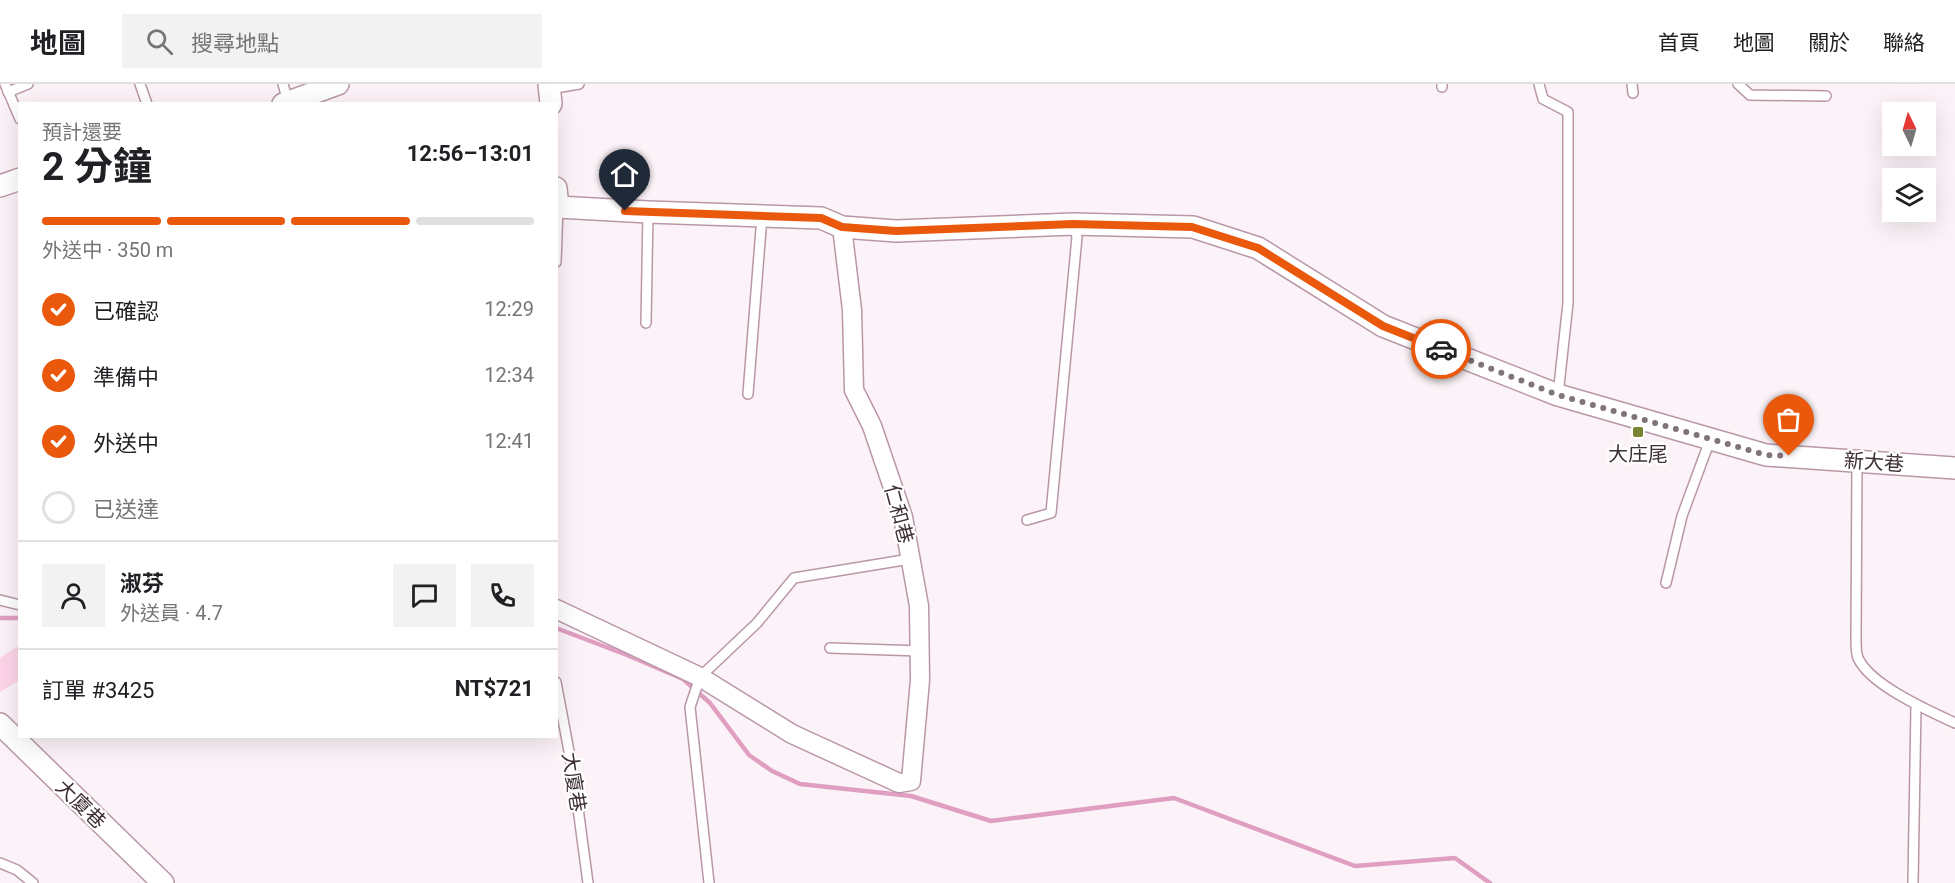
<!DOCTYPE html>
<html lang="zh-TW">
<head>
<meta charset="utf-8">
<style>
	:root { --surface:#fff; --page:#f2f2f2; --text:#202124; --muted:#757577; --line:#e0e0e0; --accent:#ea580c }
	body { margin:0; font-family:Roboto,"Noto Sans TC",sans-serif; background:var(--page); color:var(--text); height:100vh; display:flex; flex-direction:column; font-size:22px; white-space:nowrap }
	* { box-sizing:border-box; margin:0 }
	p { font-size:20px; color:var(--muted) }
	.icon { flex:none; width:33px; height:33px; fill:none; stroke:currentColor; stroke-width:2; stroke-linecap:round; stroke-linejoin:round }
	.map { position:relative; flex:1; overflow:hidden }
	.side { position:absolute; left:18px; top:18px; width:540px; height:636px; display:flex; flex-direction:column; background:var(--surface); border-radius:0px; box-shadow:0 6px 24px #0002 }
	.side>* { flex:none }
	.needle { width:39px; rotate:355deg }
	.fabs { position:absolute; left:1882px; top:18px; display:grid; gap:12px }
	.fabs a { display:grid; place-items:center; width:54px; height:54px; border-radius:0px; background:var(--surface); box-shadow:0 6px 24px #0002; font-size:30px }
	.pin { position:absolute; display:grid; place-items:center; width:51px; height:51px; color:#fff; margin:-62px -26px; border-radius:50% 50% 50% 0; rotate:-45deg; box-shadow:0 0 6px #0007 }
	.pin .icon { rotate:45deg }
	.courier { position:absolute; display:grid; place-items:center; width:60px; height:60px; margin:-30px; border:4px solid #ea580c; border-radius:50%; background:#fff; color:#222; box-shadow:0 2px 8px #0007 }
	.head em { font-style:normal; font-weight:700 }
	.head div { display:flex; flex-direction:column-reverse }
	.head { display:flex; align-items:center; justify-content:space-between; height:102px; padding:0 24px }
	h1 { font-size:39px; font-weight:700; line-height:45px }
	.bar { display:grid; grid-template-columns:repeat(4,1fr); gap:9px 6px; align-content:center; height:72px; padding:0 24px }
	.bar i { height:8px; border-radius:4px; background:var(--line) }
	.bar .active { background:var(--accent) }
	.bar p { grid-column:span 4 }
	.line { display:flex; align-items:center; gap:15px; padding:0 24px; border-top:2px solid var(--line) }
	.line div { flex:1 }
	.round { display:grid; place-items:center; flex:none; width:63px; height:63px; border-radius:0px; background:var(--page) }
	ol { padding:0 24px; list-style:none }
	li { display:flex; align-items:center; gap:18px; height:66px }
	li p { margin-inline-start:auto }
	li .icon { padding:6px; border-radius:50%; background:var(--accent); color:#fff; stroke-width:4 }
	li:last-child { color:var(--muted) }
	li i { width:33px; height:33px; border:3px solid var(--line); border-radius:50% }
	header { display:flex; align-items:center; gap:36px; box-sizing:border-box; height:84px; padding:0 30px; background:var(--surface); border-bottom:2px solid var(--line) }
	header strong { font-size:28px }
	nav { display:flex; gap:33px; margin-inline-start:auto; font-size:21px }
	.search { width:420px; height:54px; background:var(--page); display:flex; align-items:center; gap:15px; box-sizing:border-box; padding:0 21px; border-radius:0px; color:var(--muted); font-size:22px }
	.map>svg:first-child { display:block }
	.lines { fill:none; stroke-linecap:round; stroke-linejoin:round }
	.stream { stroke:#e09ec0; stroke-width:4.5 }
	.building { fill:#fed4e9 }
	.service-casing { stroke:#b997a8; stroke-width:12 }
	.minor-casing { stroke:#b997a8; stroke-width:21 }
	.tertiary-casing { stroke:#b997a8; stroke-width:24 }
	.service { stroke:#fff; stroke-width:9 }
	.minor { stroke:#fff; stroke-width:18 }
	.tertiary { stroke:#fff; stroke-width:21 }
	.done { stroke:#80747a; stroke-width:6; stroke-dasharray:0 10.8 }
	.route { stroke:#ea580c; stroke-width:8 }
	.poi-dot { fill:#788431; stroke:#fff; stroke-width:2 }
	.labels { text-anchor:middle; dominant-baseline:central; stroke-width:4.5; stroke-linejoin:round; paint-order:stroke }
	.poi-label { font-size:20px; fill:#3d2f36; stroke:#fff }
	.street-label { font-size:20px; fill:#3d2f36; stroke:#fff }
</style>
</head>
<body>
<header>
<strong>地圖</strong>
<div class="search"><svg class="icon" aria-label="search" viewBox="0 0 24 24"><circle cx="10" cy="10" r="6"/><path d="M15 15l6 6"/></svg>搜尋地點</div>
<nav><a>首頁</a><a>地圖</a><a>關於</a><a>聯絡</a></nav>
</header>
<div class="map">
<svg width="1955" height="799" viewBox="0 0 1955 799">
	<rect width="100%" height="100%" fill="#fbf3f7"/>
	<g class="lines">
		<!-- stream -->
		<g class="stream">
			<path d="M0,534H20"/>
			<path d="M556,544L627,571L683,595L710,619L749,671L772,687L800,700L911,712L991,737L1174,714L1355,782L1455,774L1490,799"/>
		</g>
	</g>
	<!-- building -->
	<path class="building" d="M20,561V596L0,608V574Z"/>
	<g class="lines">
		<defs>
			<g id="service">
				<path d="M5,0L20,35"/>
				<path d="M140,0L147,20"/>
				<path d="M283,0L288,18"/>
				<path d="M1539,0L1543,15L1568,28V219L1558,311"/>
				<path d="M1632,0L1633,9"/>
				<path d="M1738,0L1750,11L1826,12"/>
				<path d="M1442,3V0"/>
				<path d="M550,5L579,0"/>
				<path d="M8,8L28,0"/>
				<path d="M556,178L558,123"/>
				<path d="M646,239L648,128"/>
				<path d="M748,310L762,132"/>
				<path d="M1857,377L1856,555C1856,561 1856,569 1858,574C1870,601 1929,627 1955,639"/>
				<path d="M1027,436L1051,429L1077,153L1073,140"/>
				<path d="M1666,499L1682,432L1710,356"/>
				<path d="M0,516L20,521"/>
				<path d="M830,564L921,567"/>
				<path d="M556,598L574,694L588,799"/>
				<path d="M0,779L17,786L33,799"/>
				<path d="M709,799L690,623L700,593L757,539L794,494L910,475"/>
				<path d="M1913,799L1916,621"/>
			</g>
			<path id="minor" d="M556,525L700,593L792,650L899,699L911,697L920,596L919,522L903,433L872,342L854,306L852,226L842,143"/>
			<g id="tertiary">
				<path d="M549,0L551,20"/>
				<path d="M283,20L338,0"/>
				<path d="M0,102L20,95"/>
				<path d="M556,104L558,123L648,128L821,134L842,143L896,147L1073,140L1193,143L1258,164L1383,242L1558,311L1766,371L1955,384"/>
				<path d="M0,640L163,799"/>
			</g>
		</defs>
		<!-- service casing -->
		<use href="#service" class="service-casing"/>
		<!-- minor casing -->
		<use href="#minor" class="minor-casing"/>
		<!-- tertiary casing -->
		<use href="#tertiary" class="tertiary-casing"/>
		<!-- service -->
		<use href="#service" class="service"/>
		<!-- minor -->
		<use href="#minor" class="minor"/>
		<!-- tertiary -->
		<use href="#tertiary" class="tertiary"/>
	</g>
	<g class="lines">
		<!-- done -->
		<path class="done" d="M1441,265L1558,311L1766,371L1789,372"/>
		<!-- route -->
		<path class="route" d="M625,127L821,134L842,143L896,147L1073,140L1192,143L1258,164L1383,242L1441,265"/>
	</g>
	<!-- markers -->
	<rect class="poi-dot" x="1632" y="342" width="12" height="12" rx="3"/>
	<g class="labels">
		<!-- poi labels -->
		<g class="poi-label">
			<text x="1638" y="370">大庄尾</text>
		</g>
		<!-- street labels -->
		<g class="street-label">
			<text transform="translate(1874 378) rotate(4)">新大巷</text>
			<text transform="translate(899 430) rotate(75)">仁和巷</text>
			<text transform="translate(574 698) rotate(81)">大廈巷</text>
			<text transform="translate(81 720) rotate(44)">大廈巷</text>
		</g>
	</g>
</svg>
<div class="fabs">
<a><svg class="needle" viewBox="-14 -14 28 28"><path d="M0-13l5 13h-10z" fill="#e53935"/><path d="M0 13l5-13h-10z" fill="#757577"/></svg></a>
<a><svg class="icon" aria-label="layers" viewBox="0 0 24 24"><path d="M12 4l9 5-9 5-9-5zM3 14l9 5 9-5"/></svg></a>
</div>
<div class="pin" style="left:1789px;top:372px;background:#ea580c"><svg class="icon" aria-label="bag" viewBox="0 0 24 24"><path d="M5 8h14l-1 12H6zM9 8a3 3 0 0 1 6 0"/></svg></div>
<div class="pin" style="left:625px;top:127px;background:#1f2937"><svg class="icon" aria-label="home" viewBox="0 0 24 24"><path d="M3 11l9-7 9 7M6 9v11h12V9"/></svg></div>
<div class="courier" style="left:1441px;top:265px"><svg class="icon" aria-label="car" viewBox="0 0 24 24"><path d="M5 17H2v-5l4-1 3-4h7l3 4 3 1v5h-3M9 17h6M6 11h13"/><circle cx="7" cy="17" r="2"/><circle cx="17" cy="17" r="2"/></svg></div>
<section class="side">
<div class="head"><div><h1>2 分鐘</h1><p>預計還要</p></div><em>12:56–13:01</em></div>
<div class="bar"><i class="active"></i><i class="active"></i><i class="active"></i><i></i><p>外送中 · 350 m</p></div>
<ol>
<li><svg class="icon" aria-label="check" viewBox="0 0 24 24"><path d="M5 12l5 5 9-10"/></svg>已確認<p>12:29</p></li>
<li><svg class="icon" aria-label="check" viewBox="0 0 24 24"><path d="M5 12l5 5 9-10"/></svg>準備中<p>12:34</p></li>
<li><svg class="icon" aria-label="check" viewBox="0 0 24 24"><path d="M5 12l5 5 9-10"/></svg>外送中<p>12:41</p></li>
<li><i></i>已送達</li>
</ol>
<div class="line" style="height:108px"><a class="round"><svg class="icon" aria-label="person" viewBox="0 0 24 24"><circle cx="12" cy="8" r="4"/><path d="M4 21q1-7 8-7t8 7"/></svg></a><div><b>淑芬</b><p>外送員 · 4.7</p></div><a class="round"><svg class="icon" aria-label="chat" viewBox="0 0 24 24"><path d="M4 5h16v11H9l-5 4z"/></svg></a><a class="round"><svg class="icon" aria-label="phone" viewBox="0 0 24 24"><path d="M5 4h4l2 5-3 2q2 4 5 5l2-3 5 2v4C11 20 4 13 5 4z"/></svg></a></div>
<div class="line" style="height:78px"><div>訂單 #3425</div><b>NT$721</b></div>
</section>
</div>
</body>
</html>
